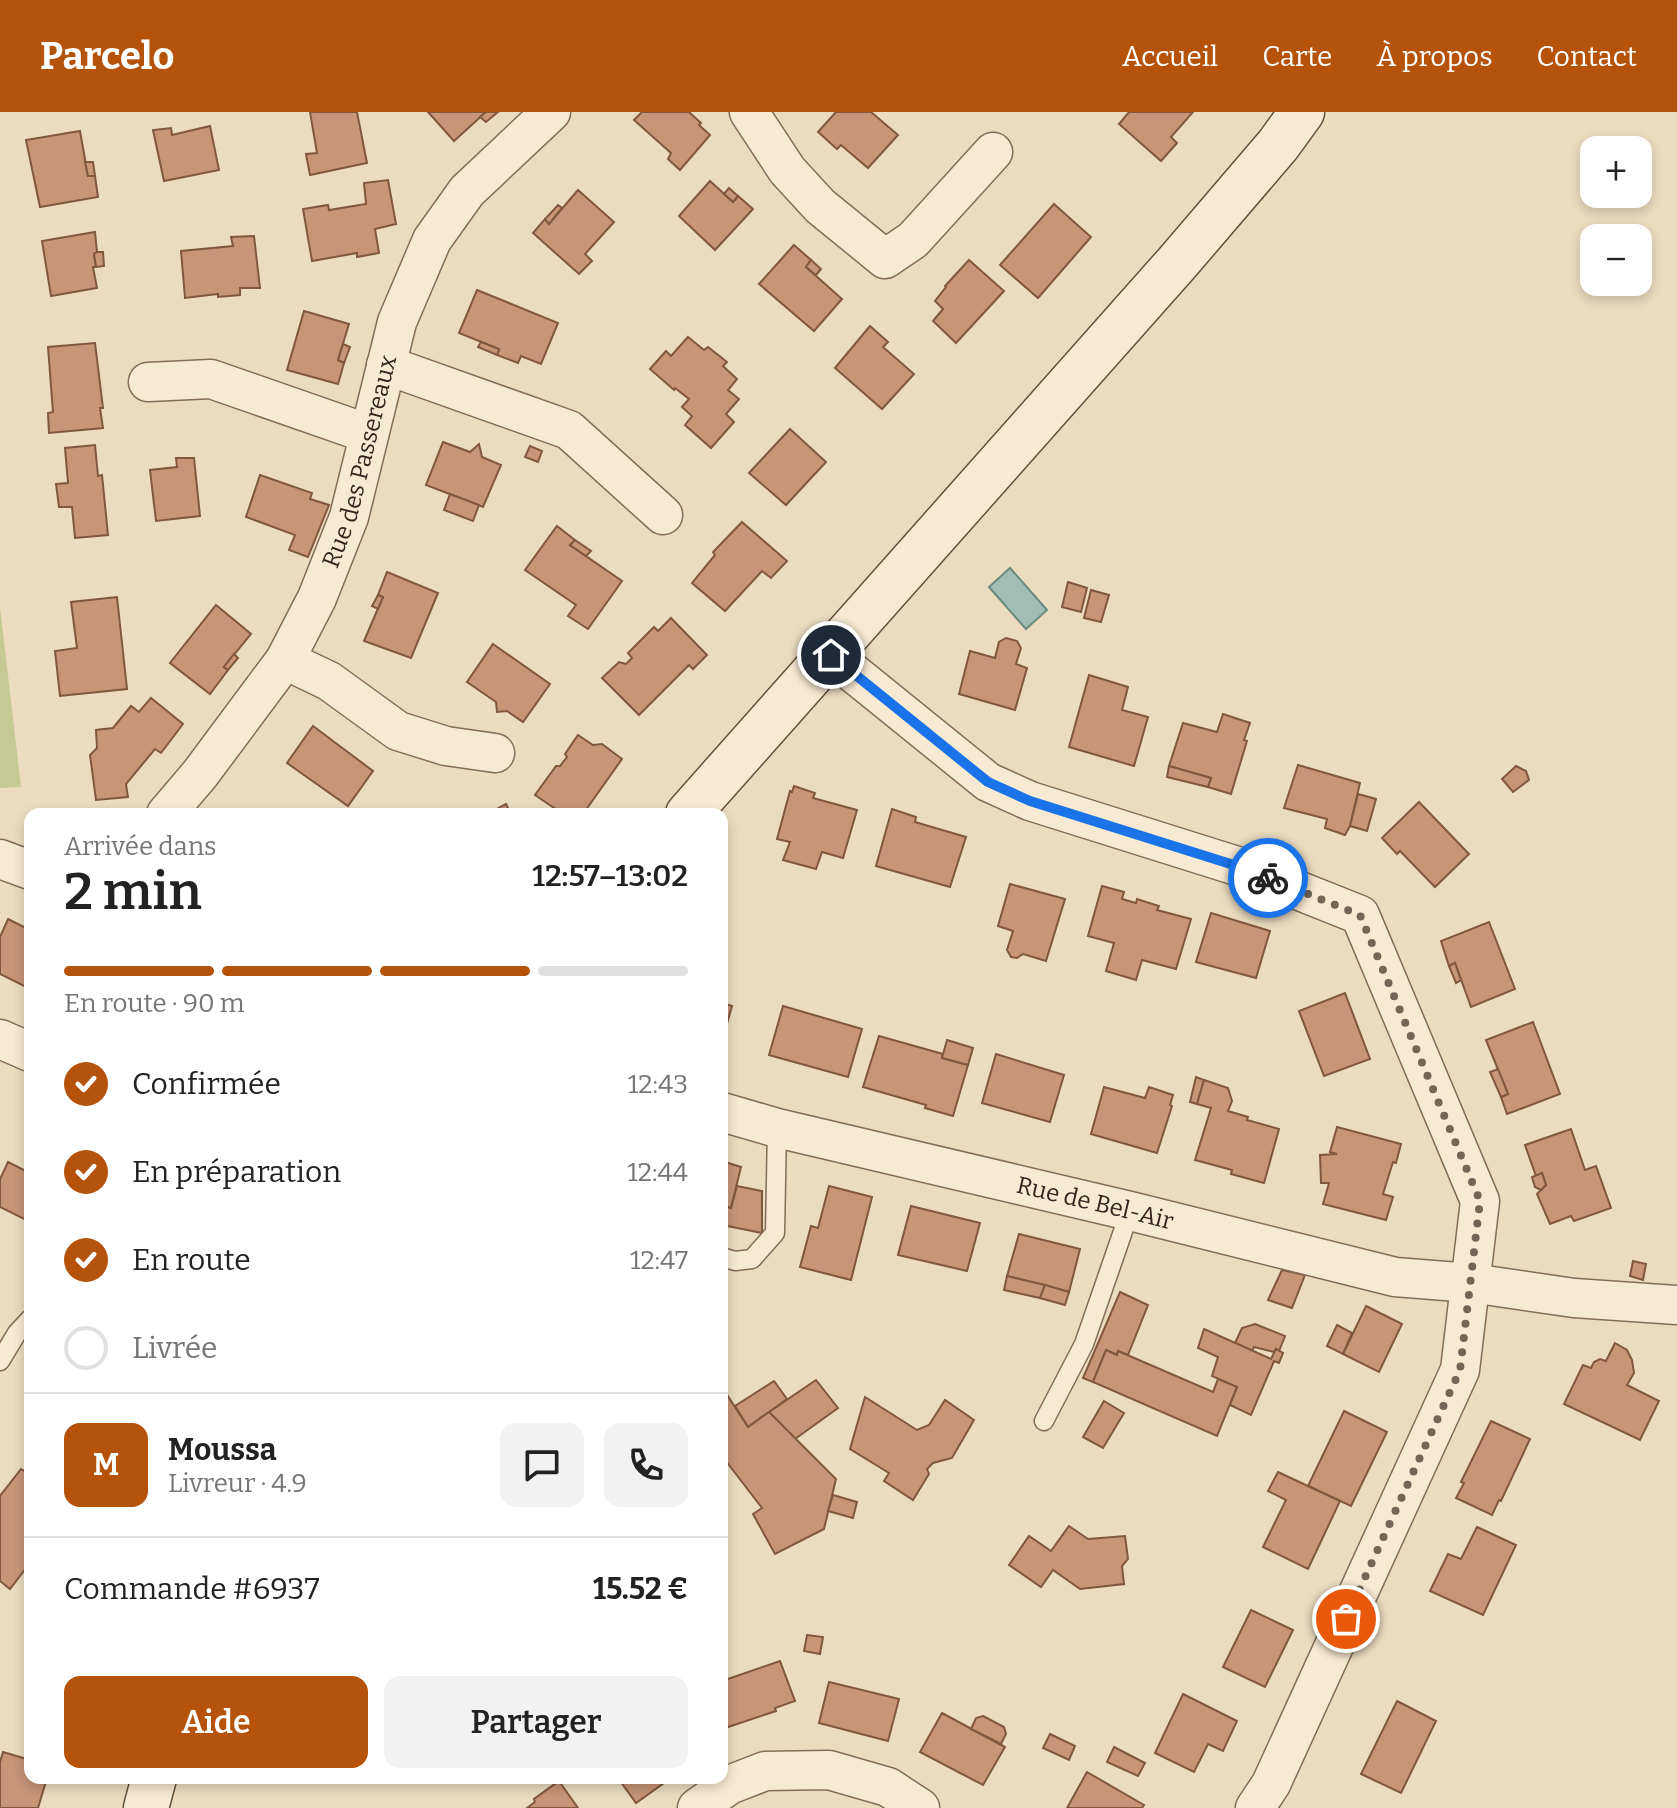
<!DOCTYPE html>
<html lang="fr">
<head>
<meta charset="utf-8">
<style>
	:root { --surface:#fff; --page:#f2f2f2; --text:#222; --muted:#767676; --line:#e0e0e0; --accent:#b45309 }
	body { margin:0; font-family:Bitter,serif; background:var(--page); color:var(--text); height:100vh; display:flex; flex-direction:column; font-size:30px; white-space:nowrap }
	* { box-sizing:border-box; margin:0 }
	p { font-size:26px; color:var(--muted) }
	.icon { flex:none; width:44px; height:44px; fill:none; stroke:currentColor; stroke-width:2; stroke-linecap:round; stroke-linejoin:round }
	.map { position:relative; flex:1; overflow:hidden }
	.side { position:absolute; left:24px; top:696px; width:704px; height:976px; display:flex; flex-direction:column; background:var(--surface); border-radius:16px; box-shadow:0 4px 12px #0003 }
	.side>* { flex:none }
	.fabs { position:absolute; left:1580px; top:24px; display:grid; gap:16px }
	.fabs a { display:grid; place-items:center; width:72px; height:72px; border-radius:16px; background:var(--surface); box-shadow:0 4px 12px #0003; font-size:40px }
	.pin { position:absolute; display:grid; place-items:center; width:68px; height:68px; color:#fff; margin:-34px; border:4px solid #fff; border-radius:50%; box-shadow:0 2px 8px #0007 }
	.courier { position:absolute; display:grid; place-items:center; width:80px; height:80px; margin:-40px; border:6px solid #1a73e8; border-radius:50%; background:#fff; color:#222; box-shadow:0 2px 10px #0007 }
	.headline em { font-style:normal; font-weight:600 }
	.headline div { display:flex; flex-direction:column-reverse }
	.headline { display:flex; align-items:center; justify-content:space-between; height:136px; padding:0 40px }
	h1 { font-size:52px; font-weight:600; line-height:60px }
	.bar { display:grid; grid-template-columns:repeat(4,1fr); gap:12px 8px; align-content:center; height:96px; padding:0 40px }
	.bar i { height:10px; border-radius:6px; background:var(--line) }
	.bar .current { background:var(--accent) }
	.bar p { grid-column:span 4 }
	.line { display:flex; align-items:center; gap:20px; padding:0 40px; border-top:2px solid var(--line) }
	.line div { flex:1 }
	.round { display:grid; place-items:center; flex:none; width:84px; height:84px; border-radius:16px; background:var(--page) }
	ol { padding:0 40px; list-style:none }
	li { display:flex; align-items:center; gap:24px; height:88px }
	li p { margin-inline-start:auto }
	li .icon { padding:8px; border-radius:50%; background:var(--accent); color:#fff; stroke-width:4 }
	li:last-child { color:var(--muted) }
	li i { width:44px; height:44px; border:4px solid var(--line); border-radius:50% }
	.action { display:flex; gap:16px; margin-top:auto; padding:16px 40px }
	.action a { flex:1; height:92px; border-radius:16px; background:var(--accent); color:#fff; font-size:32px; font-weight:600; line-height:92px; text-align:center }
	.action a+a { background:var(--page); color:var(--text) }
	header { display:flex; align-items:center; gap:48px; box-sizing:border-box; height:112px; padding:0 40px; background:var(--accent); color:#fff }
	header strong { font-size:38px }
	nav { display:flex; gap:44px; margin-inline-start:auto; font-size:28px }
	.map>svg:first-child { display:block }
	.green { fill:#c5c994 }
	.water { fill:#a2bdb4; stroke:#6a8a81; stroke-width:2 }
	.building { fill:#c89576; stroke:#81573f; stroke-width:2 }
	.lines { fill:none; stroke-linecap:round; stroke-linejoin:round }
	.lane-casing { stroke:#836d58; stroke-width:21 }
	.street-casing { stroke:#836d58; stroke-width:41 }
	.secondary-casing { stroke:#654f3c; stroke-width:47 }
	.lane { stroke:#f7ead2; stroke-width:18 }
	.street { stroke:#f7ead2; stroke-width:38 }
	.secondary { stroke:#f7ead2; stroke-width:44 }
	.done { stroke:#736655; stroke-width:8; stroke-dasharray:0 14.4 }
	.route { stroke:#1a73e8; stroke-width:10 }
	.labels { text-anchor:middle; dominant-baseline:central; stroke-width:7; stroke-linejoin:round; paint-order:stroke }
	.street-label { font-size:24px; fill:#33261c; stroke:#f3e7ce }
</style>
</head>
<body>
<header>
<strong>Parcelo</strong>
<nav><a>Accueil</a><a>Carte</a><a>À propos</a><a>Contact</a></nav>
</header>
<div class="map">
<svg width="1677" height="1696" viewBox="0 0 1677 1696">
	<rect width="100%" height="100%" fill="#ebdcbf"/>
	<!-- green -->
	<path class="green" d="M0,495L21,675L0,676Z"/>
	<!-- water -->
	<path class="water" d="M1010,456L1047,498L1026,517L989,475Z"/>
	<!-- building -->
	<g class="building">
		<path d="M310,0H357L367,51L310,63L306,42L317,41Z"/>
		<path d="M428,0H486L454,29Z"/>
		<path d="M486,0H498L486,10L480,5Z"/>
		<path d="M642,0H689L701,11L699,13L710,23L680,58L668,47L671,41L634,8Z"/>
		<path d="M836,0H871L898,23L868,56L841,33L837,37L818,20Z"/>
		<path d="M1129,0H1193L1171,25L1177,31L1161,49L1119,12Z"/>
		<path d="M210,14L219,58L164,69L153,18L171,16L172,23Z"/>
		<path d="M80,19L88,64H95L98,85L40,95L26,28Z"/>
		<path d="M85,50H93L95,64H88Z"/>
		<path d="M388,68L396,112L375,117L379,141L357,145V141L312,149L303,97L328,93L329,98L366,92L364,71Z"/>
		<path d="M710,69L733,90L738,84L753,97L715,138L679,104Z"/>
		<path d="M729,76L738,84L733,90L724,82Z"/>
		<path d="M578,78L614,110L585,142L592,149L579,162L533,121L545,107L549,112Z"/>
		<path d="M1054,92L1091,125L1038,186L1000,153Z"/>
		<path d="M558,93L562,96L549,112L545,107Z"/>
		<path d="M95,120L97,140L94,142L96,155H93L97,176L51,184L42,129Z"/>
		<path d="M254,124L260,176H240V183L218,185V182L185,186L181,139L233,134L231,125Z"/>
		<path d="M794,133L811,148L806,155L842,187L814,219L759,172Z"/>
		<path d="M97,140H103L104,154L96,155L94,142Z"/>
		<path d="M811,148L821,157L816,163L806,155Z"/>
		<path d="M969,148L1004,179L956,231L933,209L943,197L935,189L946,175L945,174Z"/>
		<path d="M477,178L558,211L541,252L521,244L518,251L497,243L499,237L459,221Z"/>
		<path d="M304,199L349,212L338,248L344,251L338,272L287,258Z"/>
		<path d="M870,214L888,230L883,235L914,262L882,297L835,256Z"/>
		<path d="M688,225L704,238L708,235L727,250L723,254L737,267L728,278L739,287L726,302L734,310L711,336L685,313L692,304L682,295L689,287L675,276L674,278L650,257L666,239L671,244Z"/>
		<path d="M481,230L499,237L497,243L478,235Z"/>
		<path d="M95,231L103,296H100L103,316L49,321L48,301L53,300L48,235Z"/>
		<path d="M343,232L350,235L344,251L338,248Z"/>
		<path d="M790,317L826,350L786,393L749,361Z"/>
		<path d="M443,330L470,340L479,332L482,345L501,353L483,395L426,373Z"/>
		<path d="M95,333L98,364L102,363L108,423L75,426L72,395H59L56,372L68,371L65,336Z"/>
		<path d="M530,334L542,339L538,350L525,345Z"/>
		<path d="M176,346H194L200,404L156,409L150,358L177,355Z"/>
		<path d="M260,363L312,381L310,387L329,393L308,445L289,438L295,423L246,405Z"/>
		<path d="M450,382L479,393L473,409L444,398Z"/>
		<path d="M742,410L787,449L771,466L762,459L725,499L692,471L715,443L713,440Z"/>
		<path d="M557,414L575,428L570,433L622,469L588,517L568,504L576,493L525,458Z"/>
		<path d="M575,428L591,439L586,444L570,433Z"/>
		<path d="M387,460L438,481L411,546L364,529L383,485L378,483Z"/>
		<path d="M1068,470L1087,476L1081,500L1062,495Z"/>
		<path d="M1091,478L1109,483L1101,510L1084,506Z"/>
		<path d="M378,483L383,485L378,497L372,494Z"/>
		<path d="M117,485L127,577L60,584L55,539L77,536L71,490Z"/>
		<path d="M216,493L251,522L224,555L228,558L210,582L170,551Z"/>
		<path d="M671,506L707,543L693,557L689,553L639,603L602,566L619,550L626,552L632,546L628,541L654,515L658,519Z"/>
		<path d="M1006,526L1017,529L1021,536L1016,552L1027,556L1015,598L959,582L970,539L995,546L999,530Z"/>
		<path d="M493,532L550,572L523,610L507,599L497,600L496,590L467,570Z"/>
		<path d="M234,542L238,546L228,558L224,555Z"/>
		<path d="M1089,563L1128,575L1122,598L1148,605L1134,654L1069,635Z"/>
		<path d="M151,586L183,612L161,641L155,637L126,672L128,685L96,688L90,643L97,636L96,618L113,616L131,594L139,600Z"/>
		<path d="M1223,602L1250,611L1244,628L1247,629L1231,682L1208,675L1211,666L1169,654L1183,611L1217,620Z"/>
		<path d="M313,614L373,659L348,694L287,651Z"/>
		<path d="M578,623L593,633L602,632L622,647L583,702H563L535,683L556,654H560L567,645L565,642Z"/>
		<path d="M1298,653L1360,671L1350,714L1345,723L1325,716L1327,707L1284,696Z"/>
		<path d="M1169,654L1211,666L1208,675L1167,665Z"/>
		<path d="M1516,654L1526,659L1529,668L1513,680L1502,667Z"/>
		<path d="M794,674L815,681L813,686L857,698L843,746L822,740L816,757L783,748L790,730L777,727L790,679L792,680Z"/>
		<path d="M1358,682L1376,687L1367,719L1350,714Z"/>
		<path d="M1419,690L1469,742L1435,775L1400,739L1397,742L1382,726Z"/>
		<path d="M506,692L511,702H488Z"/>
		<path d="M892,697L916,705L915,710L966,725L950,775L876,754Z"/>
		<path d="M1010,772L1065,787L1046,849L1023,842L1017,846L1011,845L1007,838L1013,819L998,814Z"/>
		<path d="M1102,774L1124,780L1122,787L1136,791L1137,787L1159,794L1157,798L1191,807L1176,857L1142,848L1136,868L1106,859L1114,831L1088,824Z"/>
		<path d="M1211,801L1270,819L1256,866L1196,850Z"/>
		<path d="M8,807L30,818V877L0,862V825Z"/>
		<path d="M1489,810L1515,877L1471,895L1455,851L1449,854L1441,829Z"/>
		<path d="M1455,851L1461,868L1456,871L1449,854Z"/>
		<path d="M1345,881L1370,947L1324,964L1299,899Z"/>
		<path d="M722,891L732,894L722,929Z"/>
		<path d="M783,894L862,917L848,965L769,943Z"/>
		<path d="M1533,910L1560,982L1507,1002L1501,985L1508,982L1486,928Z"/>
		<path d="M879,924L943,942L942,946L968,953L953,1004L925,996L926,993L863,975Z"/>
		<path d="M947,928L973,936L968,953L942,946Z"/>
		<path d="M996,942L1064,963L1050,1010L982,991Z"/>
		<path d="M1498,957L1508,982L1501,985L1490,960Z"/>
		<path d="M1196,965L1204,968L1197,992L1190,990Z"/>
		<path d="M1204,968L1228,976L1232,989L1228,999L1248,1005L1247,1008L1279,1017L1264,1071L1231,1062L1232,1058L1195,1048L1211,996L1197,992Z"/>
		<path d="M1104,975L1145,986L1149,975L1173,983L1170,993L1172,994L1157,1041L1091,1022Z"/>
		<path d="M1337,1015L1401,1032L1396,1051L1393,1050L1383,1082L1393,1085L1386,1108L1323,1092L1329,1071H1321L1320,1043L1337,1042L1330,1040Z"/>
		<path d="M1571,1017L1585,1058L1596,1054L1611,1096L1574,1109L1571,1104L1550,1112L1537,1082L1546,1073L1542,1061L1536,1064L1525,1033Z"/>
		<path d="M722,1047L725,1048V1050L741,1055L731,1096L722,1094Z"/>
		<path d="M8,1050L30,1061V1110L0,1095V1067Z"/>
		<path d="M1542,1061L1546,1073L1541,1078L1535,1075L1532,1065Z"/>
		<path d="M737,1074L762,1079V1121L722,1113L724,1097H722V1094L731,1096Z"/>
		<path d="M829,1074L872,1085L851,1168L800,1155L811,1114L818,1116Z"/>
		<path d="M911,1094L980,1111L967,1159L898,1143Z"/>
		<path d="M1019,1122L1080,1137L1069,1180L1007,1164Z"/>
		<path d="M1633,1149L1646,1152L1643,1168L1630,1164Z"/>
		<path d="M1282,1158L1305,1163L1292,1196L1268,1188Z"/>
		<path d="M1007,1164L1045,1173L1040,1186L1004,1178Z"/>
		<path d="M1045,1173L1069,1180L1065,1193L1040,1186Z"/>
		<path d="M1120,1180L1148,1193L1128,1243L1118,1239L1117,1243L1106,1238L1093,1270L1083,1266Z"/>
		<path d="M1366,1194L1402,1212L1379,1260L1343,1242Z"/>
		<path d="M1255,1212L1285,1224L1279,1239L1276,1237L1274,1240L1254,1235L1252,1239L1235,1231L1242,1216Z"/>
		<path d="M1337,1213L1352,1221L1343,1242L1327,1234Z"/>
		<path d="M1204,1217L1271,1247L1276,1237L1283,1241L1279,1251L1274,1249L1251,1303L1230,1293L1237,1275L1212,1264L1218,1245L1198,1236Z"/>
		<path d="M1615,1231L1627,1238L1632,1248L1634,1261L1627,1273L1659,1289L1640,1328L1564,1292L1583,1253L1591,1256L1594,1250L1600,1247L1606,1249Z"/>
		<path d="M1106,1238L1117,1243L1118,1239L1213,1280L1218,1267L1237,1275L1217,1324L1093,1270Z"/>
		<path d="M816,1268L838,1296L795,1327L769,1300Z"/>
		<path d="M774,1269L787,1287L748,1315L735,1294Z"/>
		<path d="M722,1275L748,1315L769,1300L836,1367L824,1417L775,1442L753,1402L762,1396L722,1344Z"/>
		<path d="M865,1285L917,1318L929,1313L945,1288L974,1308L952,1346L933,1351L927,1357L929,1362L913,1388L884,1369L889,1361L850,1337Z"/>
		<path d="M1104,1289L1124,1301L1103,1336L1083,1325Z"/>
		<path d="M1344,1299L1387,1320L1351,1394L1308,1374Z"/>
		<path d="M1491,1309L1530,1327L1501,1389L1499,1388L1492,1403L1456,1386L1464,1371L1461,1370Z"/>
		<path d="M21,1357L30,1363V1451L10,1477L0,1469V1384Z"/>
		<path d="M1278,1360L1340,1389L1308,1457L1263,1435L1286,1388L1268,1379Z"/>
		<path d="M833,1383L857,1390L853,1406L828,1399Z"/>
		<path d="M1069,1414L1088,1427L1125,1424L1128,1447L1122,1454L1124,1472L1080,1477L1053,1458L1041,1475L1009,1453L1029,1424L1051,1439Z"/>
		<path d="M1477,1415L1516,1433L1483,1503L1430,1479L1448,1442L1461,1447Z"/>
		<path d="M1251,1498L1293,1518L1265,1575L1223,1555Z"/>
		<path d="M807,1523L823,1525L820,1542L804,1539Z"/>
		<path d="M780,1549L795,1589L775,1596L776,1599L722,1617V1569Z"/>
		<path d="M829,1570L899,1587L888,1629L819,1611Z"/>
		<path d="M1183,1582L1237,1609L1223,1639L1208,1632L1194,1660L1155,1641Z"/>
		<path d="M1397,1589L1436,1609L1401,1681L1361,1662Z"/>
		<path d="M942,1601L1005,1635L983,1673L920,1640Z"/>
		<path d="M983,1604L1004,1615L1006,1622L1001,1632L971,1617L976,1606Z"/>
		<path d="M1050,1622L1075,1634L1069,1648L1043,1636Z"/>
		<path d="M1114,1635L1145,1651L1138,1664L1107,1650Z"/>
		<path d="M3,1640L30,1648V1666H47L38,1696H0V1650Z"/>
		<path d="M1087,1660L1144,1693L1142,1696H1067Z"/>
		<path d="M618,1666H671L636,1691Z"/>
		<path d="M559,1669L578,1696H527L535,1690L534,1687Z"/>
	</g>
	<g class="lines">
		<defs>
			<g id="lane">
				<path d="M722,1145L735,1149L752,1147L775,1121L777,1016"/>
				<path d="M0,1249L17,1221L30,1207"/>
				<path d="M1044,1309L1084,1232L1130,1099"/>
			</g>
			<g id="street">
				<path d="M749,0L787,58L820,94L885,147L913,128L993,40"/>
				<path d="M386,253L569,318L663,403"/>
				<path d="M148,270L211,267L369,322"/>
				<path d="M831,543L988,670L1030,689L1237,754L1360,803L1480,1089L1460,1258L1271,1672L1255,1696"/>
				<path d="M285,548L329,569L398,619L446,634L495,641"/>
				<path id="s1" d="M166,702L200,662L285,548L317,486L349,405L397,210L432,128L467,79L551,0"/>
				<path d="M0,747L30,758"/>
				<path d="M0,927L30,940"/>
				<path id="s2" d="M722,1000L777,1016L1130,1099L1395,1165L1471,1171L1574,1186L1677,1193"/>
				<path d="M697,1696L729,1673L765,1659L829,1658L888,1675L920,1696"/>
			</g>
			<g id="secondary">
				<path d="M688,702L1177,151L1278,33L1302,0"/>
				<path d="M146,1696L154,1666"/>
			</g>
		</defs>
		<!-- lane casing -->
		<use href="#lane" class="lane-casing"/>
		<!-- street casing -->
		<use href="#street" class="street-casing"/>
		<!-- secondary casing -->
		<use href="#secondary" class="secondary-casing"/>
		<!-- lane -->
		<use href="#lane" class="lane"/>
		<!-- street -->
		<use href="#street" class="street"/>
		<!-- secondary -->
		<use href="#secondary" class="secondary"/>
	</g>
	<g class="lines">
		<!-- done -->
		<path class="done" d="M1268,766L1360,803L1480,1089L1460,1258L1346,1507"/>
		<!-- route -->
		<path class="route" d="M831,543L988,670L1030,689L1237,754L1268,766"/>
	</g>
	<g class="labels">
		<!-- street labels -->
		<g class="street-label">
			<text stroke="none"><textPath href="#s1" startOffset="408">Rue des Passereaux</textPath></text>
			<text stroke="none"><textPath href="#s2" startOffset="384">Rue de Bel-Air</textPath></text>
		</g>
	</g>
</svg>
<div class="fabs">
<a>+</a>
<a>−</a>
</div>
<div class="pin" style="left:1346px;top:1507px;background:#ea580c"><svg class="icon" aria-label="bag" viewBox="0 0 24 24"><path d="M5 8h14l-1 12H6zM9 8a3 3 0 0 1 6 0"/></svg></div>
<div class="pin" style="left:831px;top:543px;background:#1f2937"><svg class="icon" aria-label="home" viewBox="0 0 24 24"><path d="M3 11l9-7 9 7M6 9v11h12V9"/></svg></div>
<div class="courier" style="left:1268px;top:766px"><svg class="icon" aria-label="bike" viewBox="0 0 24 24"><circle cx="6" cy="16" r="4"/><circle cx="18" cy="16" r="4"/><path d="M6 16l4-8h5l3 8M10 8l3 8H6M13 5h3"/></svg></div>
<section class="side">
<div class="headline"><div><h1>2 min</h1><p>Arrivée dans</p></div><em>12:57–13:02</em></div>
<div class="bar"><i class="current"></i><i class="current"></i><i class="current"></i><i></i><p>En route · 90 m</p></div>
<ol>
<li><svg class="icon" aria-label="check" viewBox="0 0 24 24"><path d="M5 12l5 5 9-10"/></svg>Confirmée<p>12:43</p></li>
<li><svg class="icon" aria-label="check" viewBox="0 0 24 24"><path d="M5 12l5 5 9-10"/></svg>En préparation<p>12:44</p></li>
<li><svg class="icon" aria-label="check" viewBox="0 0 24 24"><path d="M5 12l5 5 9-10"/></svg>En route<p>12:47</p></li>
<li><i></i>Livrée</li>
</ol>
<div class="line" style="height:144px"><b class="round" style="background:var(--accent);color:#fff">M</b><div><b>Moussa</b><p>Livreur · 4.9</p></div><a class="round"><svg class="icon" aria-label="chat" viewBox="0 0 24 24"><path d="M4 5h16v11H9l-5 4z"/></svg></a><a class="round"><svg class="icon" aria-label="phone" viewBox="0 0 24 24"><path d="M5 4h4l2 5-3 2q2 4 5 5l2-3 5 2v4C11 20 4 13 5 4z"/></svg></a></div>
<div class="line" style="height:104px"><div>Commande #6937</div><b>15.52 €</b></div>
<div class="action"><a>Aide</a><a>Partager</a></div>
</section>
</div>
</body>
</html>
